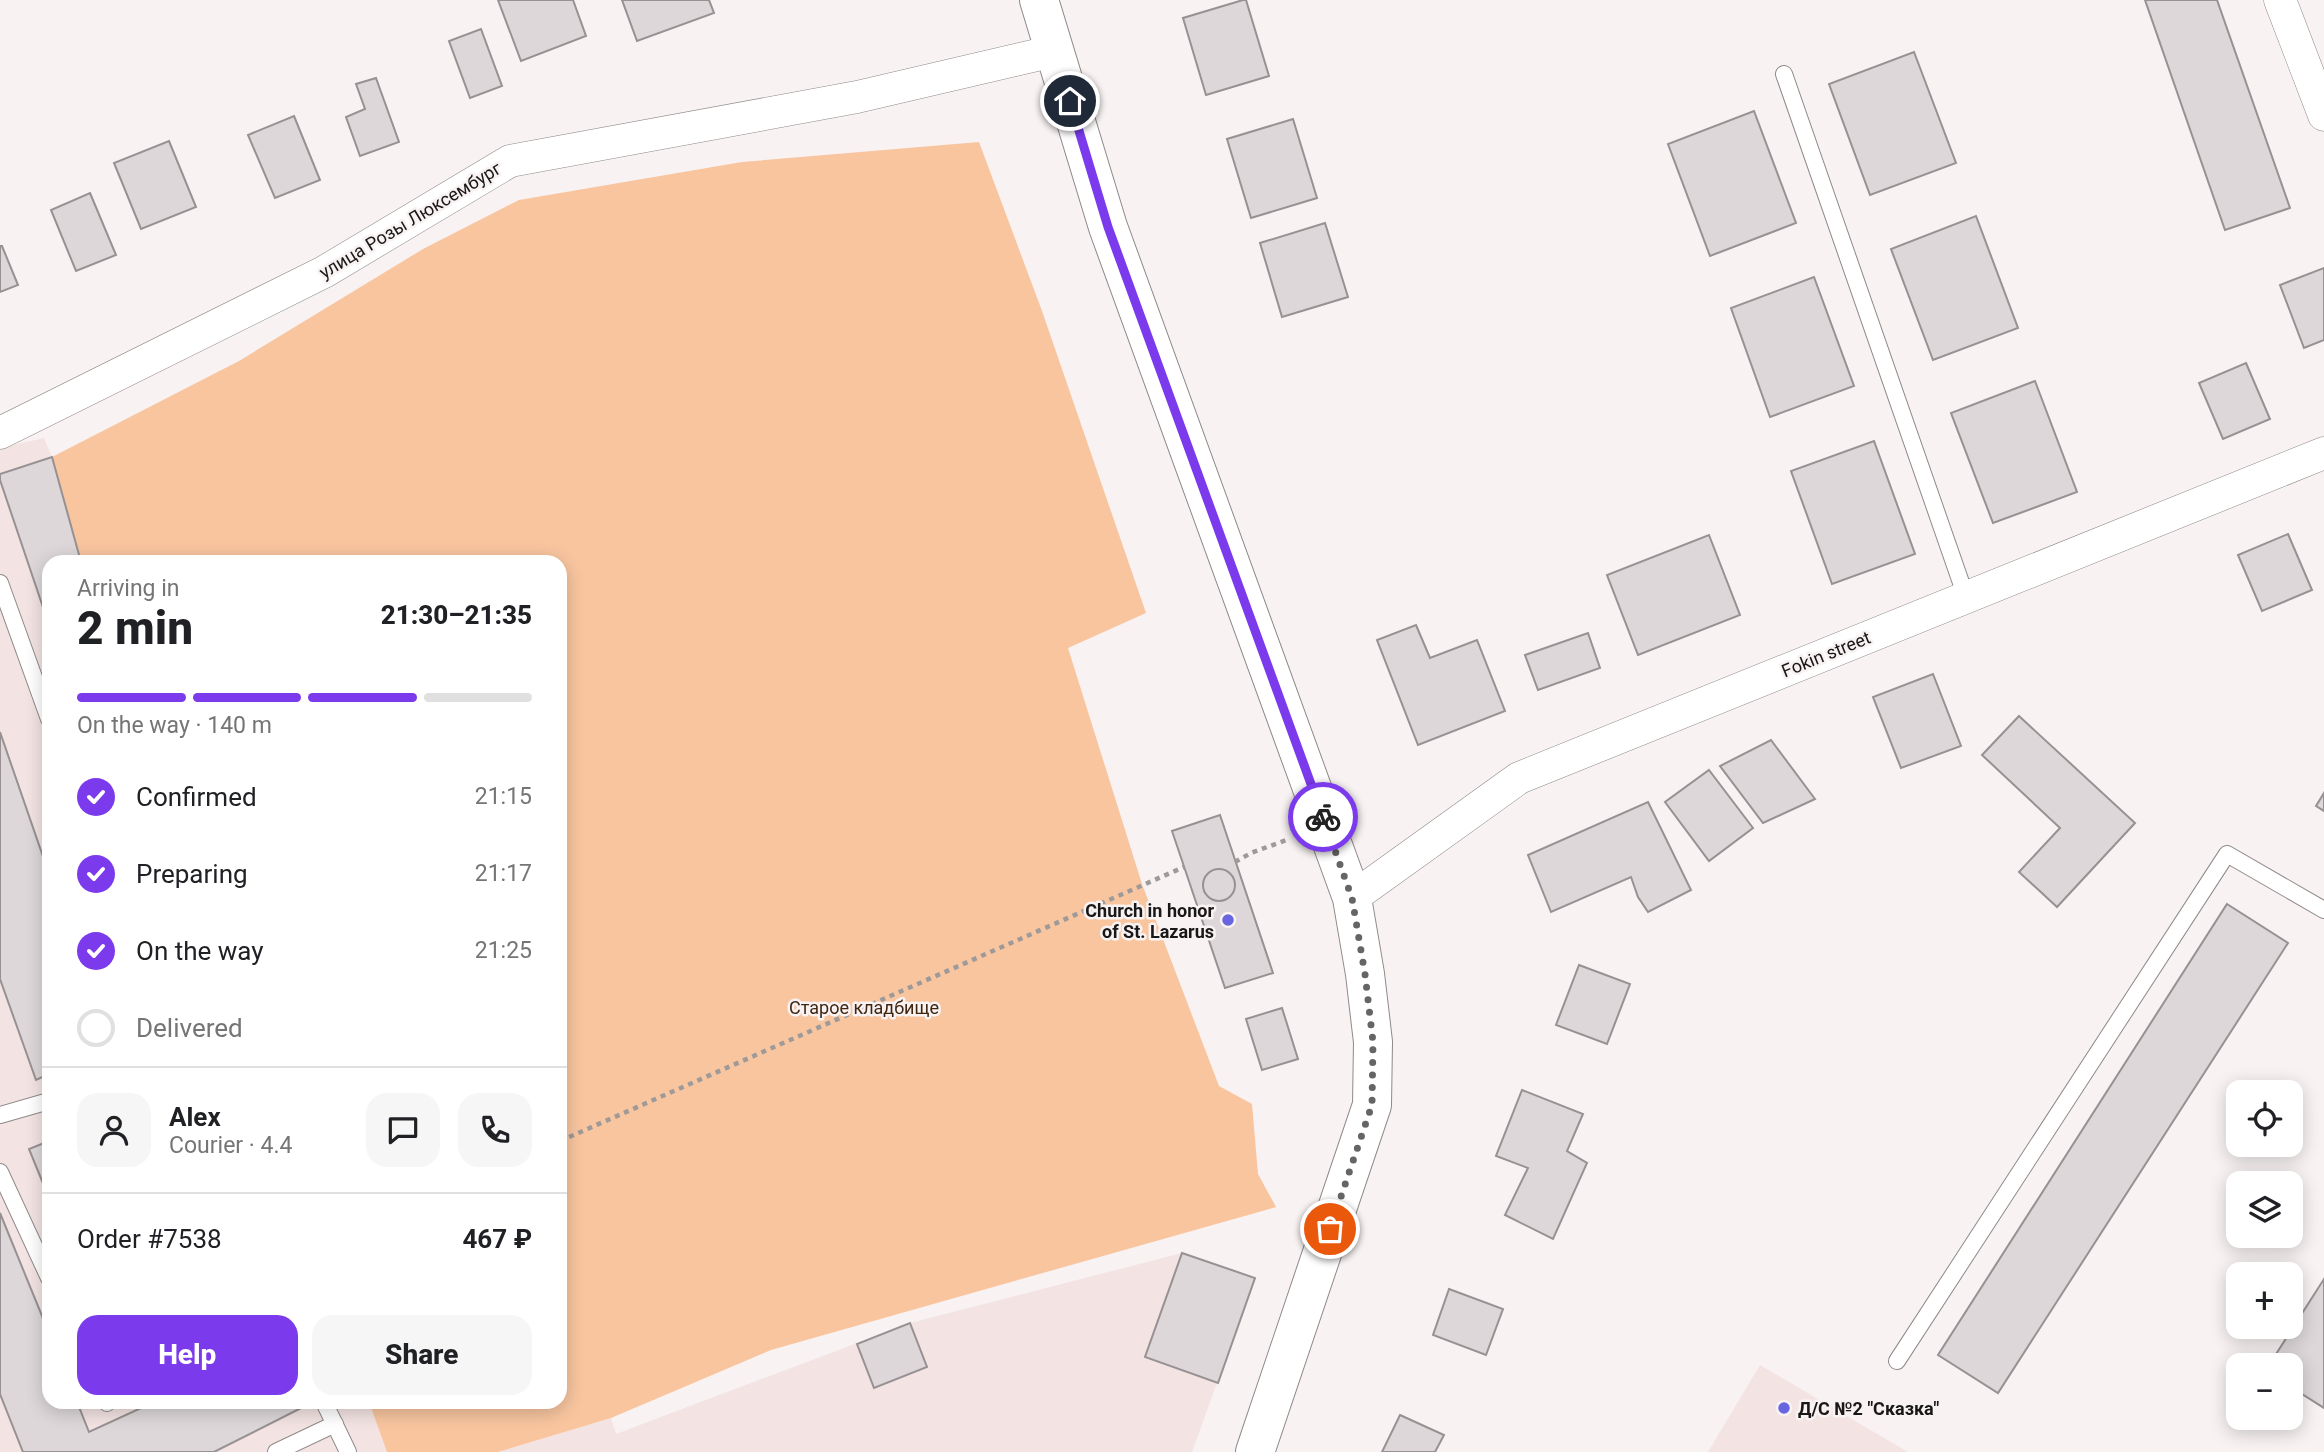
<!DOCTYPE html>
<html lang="en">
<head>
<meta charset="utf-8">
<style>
	:root { --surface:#fff; --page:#f6f6f6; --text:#202124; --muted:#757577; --line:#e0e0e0; --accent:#7c3aed }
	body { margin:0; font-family:Roboto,sans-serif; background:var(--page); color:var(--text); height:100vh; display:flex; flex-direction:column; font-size:26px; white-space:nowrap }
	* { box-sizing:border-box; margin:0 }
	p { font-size:23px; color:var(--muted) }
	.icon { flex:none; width:38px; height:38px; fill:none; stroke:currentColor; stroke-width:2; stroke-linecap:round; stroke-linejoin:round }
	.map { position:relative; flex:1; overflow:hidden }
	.drawer { position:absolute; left:42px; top:555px; width:525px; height:854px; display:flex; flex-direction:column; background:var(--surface); border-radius:21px; box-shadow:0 4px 18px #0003 }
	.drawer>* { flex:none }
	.tools { position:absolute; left:2226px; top:1080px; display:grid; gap:14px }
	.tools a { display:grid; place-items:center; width:77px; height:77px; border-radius:14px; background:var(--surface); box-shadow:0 4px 18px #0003; font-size:35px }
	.pin { position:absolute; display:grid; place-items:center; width:60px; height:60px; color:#fff; margin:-30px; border:4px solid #fff; border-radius:50%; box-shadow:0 2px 7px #0007 }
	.courier { position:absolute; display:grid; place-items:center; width:70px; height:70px; margin:-35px; border:5px solid #7c3aed; border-radius:50%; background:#fff; color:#222; box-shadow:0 2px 9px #0007 }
	.head em { font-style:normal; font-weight:800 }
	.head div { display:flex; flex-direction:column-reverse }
	.head { display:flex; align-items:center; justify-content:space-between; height:119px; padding:0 35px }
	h1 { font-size:46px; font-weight:800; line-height:52px }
	.bar { display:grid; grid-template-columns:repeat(4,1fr); gap:10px 7px; align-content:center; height:84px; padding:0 35px }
	.bar i { height:9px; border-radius:5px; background:var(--line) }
	.bar .on { background:var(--accent) }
	.bar p { grid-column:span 4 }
	.line { display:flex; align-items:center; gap:18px; padding:0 35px; border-top:2px solid var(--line) }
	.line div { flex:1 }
	.round { display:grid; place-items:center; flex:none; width:74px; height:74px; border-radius:21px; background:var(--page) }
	ol { padding:0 35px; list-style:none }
	li { display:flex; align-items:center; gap:21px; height:77px }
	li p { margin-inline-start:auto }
	li .icon { padding:7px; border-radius:50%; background:var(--accent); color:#fff; stroke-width:4 }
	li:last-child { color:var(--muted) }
	li i { width:38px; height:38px; border:4px solid var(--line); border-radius:50% }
	.action { display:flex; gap:14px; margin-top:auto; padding:14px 35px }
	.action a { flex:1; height:80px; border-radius:21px; background:var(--accent); color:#fff; font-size:28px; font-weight:800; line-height:80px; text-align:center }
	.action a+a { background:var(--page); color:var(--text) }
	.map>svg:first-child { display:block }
	.built { fill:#f3e4e3 }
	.green { fill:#f8c59f }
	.building { fill:#ddd7d9; stroke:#979193; stroke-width:2 }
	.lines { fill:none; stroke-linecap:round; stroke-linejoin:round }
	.service-casing { stroke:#8f8989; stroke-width:18 }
	.minor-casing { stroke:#8f8989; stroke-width:33 }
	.tertiary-casing { stroke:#8f8989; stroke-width:40 }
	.path { stroke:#9e9a9a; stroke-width:4.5; stroke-dasharray:5 5; stroke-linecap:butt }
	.service { stroke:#fff; stroke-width:16 }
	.minor { stroke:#fff; stroke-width:32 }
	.tertiary { stroke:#fff; stroke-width:38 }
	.done { stroke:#676464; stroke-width:7; stroke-dasharray:0 12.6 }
	.route { stroke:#7c3aed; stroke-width:9 }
	.poi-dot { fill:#6766e0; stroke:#f8f2f2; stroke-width:2.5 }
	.labels { text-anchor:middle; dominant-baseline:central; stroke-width:5; stroke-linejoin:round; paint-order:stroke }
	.street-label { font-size:18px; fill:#191717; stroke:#f8f2f2 }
	.poi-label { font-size:18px; font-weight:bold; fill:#191717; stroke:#f8f2f2; text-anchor:end }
	.park-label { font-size:18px; fill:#402611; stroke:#f8f2f2 }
</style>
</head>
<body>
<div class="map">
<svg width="2324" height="1452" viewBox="0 0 2324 1452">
	<rect width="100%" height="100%" fill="#f8f2f2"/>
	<!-- built -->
	<g class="built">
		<path d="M44,438L52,457L49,562V1402H369L387,1452H0V448Z"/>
		<path d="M1182,1253L1255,1278L1192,1452H498L611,1418L616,1434L910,1323Z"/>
		<path d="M1760,1365L1908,1452H1708Z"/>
	</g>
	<!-- green -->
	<path class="green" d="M979,142L1042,311L1146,613L1068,648L1142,884L1219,1086L1252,1104L1258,1174L1276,1207L771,1350L611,1418L498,1452H387L369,1402H560V562H81L52,457L239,361L423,249L519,200L742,162Z"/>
	<!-- building -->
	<g class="building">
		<path d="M498,0H573L586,36L521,61Z"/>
		<path d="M622,0H709L714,13L637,41Z"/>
		<path d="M1243,0H1246L1269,76L1206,95L1183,18Z"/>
		<path d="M2145,0H2217L2290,208L2225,230Z"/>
		<path d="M481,29L502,86L470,98L449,41Z"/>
		<path d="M1914,52L1956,163L1870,195L1829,84Z"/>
		<path d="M376,78L399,142L360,156L346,117L365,109L356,84Z"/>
		<path d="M1754,111L1796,223L1710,256L1668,144Z"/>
		<path d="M294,116L320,180L275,198L248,135Z"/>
		<path d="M1293,119L1317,198L1251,218L1227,139Z"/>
		<path d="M169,141L196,207L141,229L114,163Z"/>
		<path d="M90,193L116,255L76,271L51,210Z"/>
		<path d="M1976,216L2018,328L1933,360L1891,249Z"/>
		<path d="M1325,223L1348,297L1282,317L1260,243Z"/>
		<path d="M0,246H2L18,285L0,292Z"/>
		<path d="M2324,268V340L2304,348L2280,285Z"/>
		<path d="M1814,277L1854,386L1770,417L1731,308Z"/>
		<path d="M2246,363L2270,419L2223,439L2199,383Z"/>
		<path d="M2035,381L2077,492L1993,523L1951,413Z"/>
		<path d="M1874,441L1915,554L1832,584L1791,471Z"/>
		<path d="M52,457L81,562H49V625L0,480V474Z"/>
		<path d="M2288,534L2312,590L2262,611L2238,555Z"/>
		<path d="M1709,535L1740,615L1638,655L1607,575Z"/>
		<path d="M1416,625L1430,658L1477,640L1505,711L1418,745L1377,640Z"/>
		<path d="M1588,633L1600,668L1538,690L1525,655Z"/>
		<path d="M1933,674L1961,746L1901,768L1873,697Z"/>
		<path d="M2019,716L2135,823L2057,907L2019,872L2060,828L1982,755Z"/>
		<path d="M0,732L49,874V1074L36,1080L0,979Z"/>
		<path d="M1771,740L1815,799L1763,823L1720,766Z"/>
		<path d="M1709,770L1753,828L1709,861L1665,802Z"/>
		<path d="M2324,793V811L2316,806Z"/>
		<path d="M1648,802L1691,890L1648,912L1638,897L1631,877L1551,912L1528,855Z"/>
		<path d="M1220,815L1273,973L1225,988L1172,831Z"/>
		<circle cx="1219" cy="885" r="16"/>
		<path d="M2227,904L2288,943L1998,1393L1938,1355Z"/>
		<path d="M1579,965L1630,984L1607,1044L1556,1025Z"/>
		<path d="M1282,1008L1298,1059L1262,1070L1246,1019Z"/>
		<path d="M1522,1090L1583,1114L1567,1151L1587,1163L1553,1239L1505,1215L1528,1168L1496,1156Z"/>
		<path d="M49,1141V1198L29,1149Z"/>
		<path d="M0,1213L49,1333V1402H77L89,1432L154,1402H305L307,1405L214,1452H23L0,1394Z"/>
		<path d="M1182,1253L1255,1278L1218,1383L1145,1357Z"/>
		<path d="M2324,1279V1408L2291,1387V1365H2269Z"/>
		<path d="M1449,1289L1503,1309L1486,1355L1433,1335Z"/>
		<path d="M910,1323L927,1367L874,1388L857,1344Z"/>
		<path d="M1400,1415L1444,1435L1435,1452H1382Z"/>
	</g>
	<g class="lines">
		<defs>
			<g id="service">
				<path d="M1784,74L1966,597"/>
				<path d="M0,583L49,719"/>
				<path d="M0,1115L49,1101"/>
				<path d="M0,1172L49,1278"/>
				<path d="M1897,1361L2227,854L2324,910"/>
				<path d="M106,1402L107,1403"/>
				<path d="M324,1402L348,1452"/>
				<path d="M276,1452L335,1424"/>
			</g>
			<g id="minor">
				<path d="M2280,0L2324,115"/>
				<path d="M0,433L324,272L510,161L857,97L1054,51"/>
				<path d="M1352,898L1519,778L2324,453"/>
			</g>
			<path id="tertiary" d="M1039,0L1108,227L1352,898L1365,974L1373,1042L1372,1105L1255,1452"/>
		</defs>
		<!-- service casing -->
		<use href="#service" class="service-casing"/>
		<!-- minor casing -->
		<use href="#minor" class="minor-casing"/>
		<!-- tertiary casing -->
		<use href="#tertiary" class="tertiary-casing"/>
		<!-- path -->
		<g class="path">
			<path d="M1235,862L1251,853L1289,839"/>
			<path d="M560,1141L1184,867"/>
		</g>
		<!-- service -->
		<use href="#service" class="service"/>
		<!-- minor -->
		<use href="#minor" class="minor"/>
		<!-- tertiary -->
		<use href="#tertiary" class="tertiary"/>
	</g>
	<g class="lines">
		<!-- done -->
		<path class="done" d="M1323,817L1352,898L1365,974L1373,1042L1372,1105L1330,1229"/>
		<!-- route -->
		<path class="route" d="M1070,101L1108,227L1323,817"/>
	</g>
	<!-- markers -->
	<g class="poi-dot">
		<circle cx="1228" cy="920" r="7"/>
		<circle cx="1784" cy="1408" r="7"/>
	</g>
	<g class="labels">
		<!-- street labels -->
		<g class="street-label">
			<text transform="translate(410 220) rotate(-31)">улица Розы Люксембург</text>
			<text transform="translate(1826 654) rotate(-22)">Fokin street</text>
		</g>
		<!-- poi labels -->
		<g class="poi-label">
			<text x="1214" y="910">Church in honor<tspan x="1214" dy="21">of St. Lazarus</tspan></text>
			<text x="1798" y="1408" text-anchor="start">Д/С №2 "Сказка"</text>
		</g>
		<!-- park labels -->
		<g class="park-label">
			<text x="864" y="1007">Старое кладбище</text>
		</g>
	</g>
</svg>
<div class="tools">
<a><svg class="icon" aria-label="locate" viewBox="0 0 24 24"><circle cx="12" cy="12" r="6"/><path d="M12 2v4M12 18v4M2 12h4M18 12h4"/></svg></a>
<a><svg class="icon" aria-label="layers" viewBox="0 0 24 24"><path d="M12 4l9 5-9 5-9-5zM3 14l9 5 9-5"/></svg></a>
<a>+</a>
<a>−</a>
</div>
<div class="pin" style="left:1330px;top:1229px;background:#ea580c"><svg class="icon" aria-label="bag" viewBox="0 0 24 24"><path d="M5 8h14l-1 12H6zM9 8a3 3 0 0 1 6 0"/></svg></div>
<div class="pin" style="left:1070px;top:101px;background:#1f2937"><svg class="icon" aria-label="home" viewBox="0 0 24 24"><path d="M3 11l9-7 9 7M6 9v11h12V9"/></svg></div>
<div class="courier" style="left:1323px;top:817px"><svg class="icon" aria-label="bike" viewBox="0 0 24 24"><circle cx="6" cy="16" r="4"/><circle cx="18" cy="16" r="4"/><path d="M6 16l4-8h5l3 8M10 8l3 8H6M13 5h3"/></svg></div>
<section class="drawer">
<div class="head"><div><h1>2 min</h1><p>Arriving in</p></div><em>21:30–21:35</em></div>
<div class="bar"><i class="on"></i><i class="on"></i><i class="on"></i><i></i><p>On the way · 140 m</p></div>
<ol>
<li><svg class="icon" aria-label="check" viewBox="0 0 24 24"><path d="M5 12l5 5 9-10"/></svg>Confirmed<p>21:15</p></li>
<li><svg class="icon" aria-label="check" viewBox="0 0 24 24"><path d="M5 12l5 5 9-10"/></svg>Preparing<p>21:17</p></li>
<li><svg class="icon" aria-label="check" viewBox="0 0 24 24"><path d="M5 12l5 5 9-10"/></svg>On the way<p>21:25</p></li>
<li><i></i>Delivered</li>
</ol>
<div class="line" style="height:126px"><a class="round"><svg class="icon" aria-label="person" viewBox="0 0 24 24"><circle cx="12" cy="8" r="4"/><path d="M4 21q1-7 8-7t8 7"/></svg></a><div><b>Alex</b><p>Courier · 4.4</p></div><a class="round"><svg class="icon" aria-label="chat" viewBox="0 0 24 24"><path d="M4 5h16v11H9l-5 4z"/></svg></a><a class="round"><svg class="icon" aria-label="phone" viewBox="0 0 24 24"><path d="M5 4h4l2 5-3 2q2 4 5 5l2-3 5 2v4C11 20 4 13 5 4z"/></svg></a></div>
<div class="line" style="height:91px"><div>Order #7538</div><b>467 ₽</b></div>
<div class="action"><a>Help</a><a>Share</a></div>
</section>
</div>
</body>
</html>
